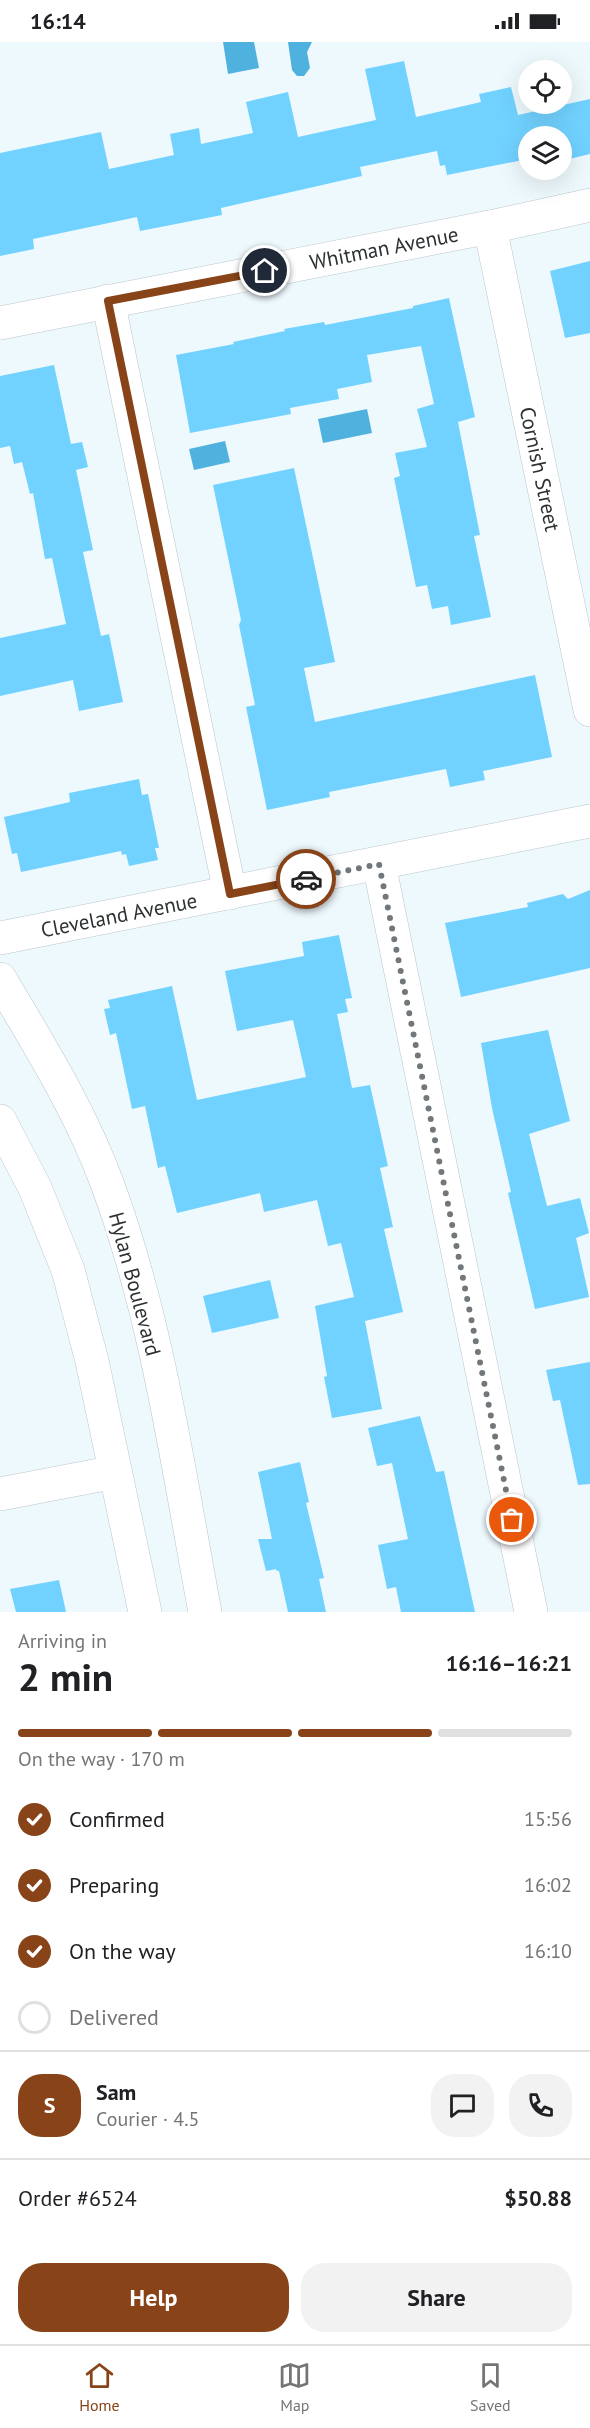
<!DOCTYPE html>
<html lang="en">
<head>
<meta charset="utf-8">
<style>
	:root { --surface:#fff; --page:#f2f2f2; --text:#202124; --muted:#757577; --line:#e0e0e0; --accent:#884418 }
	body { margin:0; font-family:"PT Sans",sans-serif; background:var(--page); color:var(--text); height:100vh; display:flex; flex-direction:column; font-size:22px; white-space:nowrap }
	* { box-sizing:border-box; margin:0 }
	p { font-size:20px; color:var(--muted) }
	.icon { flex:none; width:33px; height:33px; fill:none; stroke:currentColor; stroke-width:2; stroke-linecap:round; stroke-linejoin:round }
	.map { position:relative; height:1570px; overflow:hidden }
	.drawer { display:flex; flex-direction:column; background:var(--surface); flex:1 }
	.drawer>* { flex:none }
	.fabs { position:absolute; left:518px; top:18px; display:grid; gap:12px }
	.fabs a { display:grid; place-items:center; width:54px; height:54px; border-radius:50%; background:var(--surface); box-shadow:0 6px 24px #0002; font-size:30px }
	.pin { position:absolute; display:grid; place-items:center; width:51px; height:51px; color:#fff; margin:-26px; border:3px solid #fff; border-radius:50%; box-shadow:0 2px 6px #0007 }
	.courier { position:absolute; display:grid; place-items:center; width:60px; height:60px; margin:-30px; border:4px solid #884418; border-radius:50%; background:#fff; color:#222; box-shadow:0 2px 8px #0007 }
	.overview em { font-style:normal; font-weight:600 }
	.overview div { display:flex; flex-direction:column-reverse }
	.overview { display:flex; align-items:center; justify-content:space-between; height:102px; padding:0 18px }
	h1 { font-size:39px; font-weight:600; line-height:45px }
	.bar { display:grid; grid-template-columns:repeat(4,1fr); gap:9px 6px; align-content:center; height:72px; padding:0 18px }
	.bar i { height:8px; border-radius:4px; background:var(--line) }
	.bar .selected { background:var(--accent) }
	.bar p { grid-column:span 4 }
	.line { display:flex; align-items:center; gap:15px; padding:0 18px; border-top:2px solid var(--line) }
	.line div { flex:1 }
	.round { display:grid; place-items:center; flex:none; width:63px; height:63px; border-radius:24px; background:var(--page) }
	ol { padding:0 18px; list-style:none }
	li { display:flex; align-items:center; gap:18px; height:66px }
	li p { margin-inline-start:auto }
	li .icon { padding:6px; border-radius:50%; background:var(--accent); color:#fff; stroke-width:4 }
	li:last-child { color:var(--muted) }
	li i { width:33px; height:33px; border:3px solid var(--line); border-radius:50% }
	.primary-button { display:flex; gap:12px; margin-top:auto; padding:12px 18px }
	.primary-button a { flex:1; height:69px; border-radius:24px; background:var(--accent); color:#fff; font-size:24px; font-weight:600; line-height:69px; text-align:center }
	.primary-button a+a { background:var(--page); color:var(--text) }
	.status { display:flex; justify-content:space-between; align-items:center; height:42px; padding:0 30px; background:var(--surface); direction:ltr }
	.status svg { height:16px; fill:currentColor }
	.menu { display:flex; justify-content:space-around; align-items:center; height:84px; border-top:2px solid var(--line); background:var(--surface); font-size:16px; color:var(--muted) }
	.menu a { display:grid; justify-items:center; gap:3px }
	.menu .selected { color:var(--accent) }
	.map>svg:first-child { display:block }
	.water { fill:#4fb2de }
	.building { fill:#71d2ff }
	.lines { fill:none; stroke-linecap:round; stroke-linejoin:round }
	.minor-casing { stroke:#bbc6cb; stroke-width:34 }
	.primary-casing { stroke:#bbc6cb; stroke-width:34 }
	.minor { stroke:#fff; stroke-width:33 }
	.primary { stroke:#fff; stroke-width:33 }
	.done { stroke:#71777a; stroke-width:6; stroke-dasharray:0 10.8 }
	.route { stroke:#884418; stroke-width:8 }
	.labels { text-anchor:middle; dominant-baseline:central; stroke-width:5; stroke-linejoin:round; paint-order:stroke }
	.street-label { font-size:21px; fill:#2d3133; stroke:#fff }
</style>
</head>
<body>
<div class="status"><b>16:14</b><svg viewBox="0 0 49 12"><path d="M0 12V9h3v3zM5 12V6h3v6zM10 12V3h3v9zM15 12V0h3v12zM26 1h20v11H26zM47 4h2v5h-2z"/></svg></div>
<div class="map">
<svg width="590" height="1570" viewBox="0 0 590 1570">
	<rect width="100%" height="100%" fill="#eef9fe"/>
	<!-- water -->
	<g class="water">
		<path d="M223,0H254L259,26L228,32Z"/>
		<path d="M288,0H312L307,10L310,26L304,34H297L292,28Z"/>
		<path d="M367,367L372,391L323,401L318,377Z"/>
		<path d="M225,399L230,420L194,428L189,407Z"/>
	</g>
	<!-- building -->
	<g class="building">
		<path d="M404,19L416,75L481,60L479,52L511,45L518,73L590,57V112L561,119V94H528V117L447,133L445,123L440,124L437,109L360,125L362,134L221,166L222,173L140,189L137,175L33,197L34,207L0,214V111L101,90L109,127L174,113L170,92L199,86L201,102L253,91L246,60L288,50L298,95L376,78L365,27Z"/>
		<path d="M590,219V291L565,296L550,229Z"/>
		<path d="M449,256L475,375L458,380L480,493L474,494L491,575L451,583L448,564L432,567L427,543L416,545L394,436L400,434L395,411L427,405L417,367L434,362L421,304L367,313L372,340L337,347L339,357L290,366L291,372L190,391L176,313L234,302L233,300L285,289L284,287L324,280L325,283L413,266V264Z"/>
		<path d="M54,323L71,402L82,400L88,425L76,428L93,508L83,510L101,594L109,592L123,660L79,669L73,638L0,654V596L66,582L52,516L45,517L33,451L30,452L22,420L14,422L10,404L0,406V334Z"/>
		<path d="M294,426L335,620L304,626L315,680L535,633L552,715L483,729L485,738L450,745L446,727L329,750L330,755L267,768L246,665L255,663L239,583L241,578L213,443Z"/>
		<path d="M139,737L142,753L148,752L159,806H155L158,818L129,824L126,812L122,813L121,809L21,830L17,811L12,812L4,775L70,760L69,751Z"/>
		<path d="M590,848V926L461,955L445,881L528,865L527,861L563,852L568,857Z"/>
		<path d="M339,893L352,956L345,957L348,970L337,972L352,1046L370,1043L388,1124L380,1126L393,1185L384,1187L403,1270L365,1279L382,1367L332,1376L324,1335L327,1334L315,1264L354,1255L341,1201L328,1204L317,1158L264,1170L260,1151L177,1171L165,1124L158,1126L145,1064L132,1067L116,991L110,993L104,967L110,966L108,958L172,944L197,1058L306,1035L293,978L237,989L225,929L304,914L302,900Z"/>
		<path d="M548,988L570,1079L529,1092L547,1164L580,1156L589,1191L576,1196L589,1255L535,1267L508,1151L511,1150L492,1066L481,1001Z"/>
		<path d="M270,1238L279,1276L212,1291L203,1254Z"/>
		<path d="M590,1320V1442L578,1443L560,1358L553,1359L546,1328Z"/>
		<path d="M420,1374L436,1430L444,1429L475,1570H401L396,1545L387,1547L378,1503L408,1497L392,1421L377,1424L368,1386Z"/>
		<path d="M300,1420L309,1460L306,1461L324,1536L319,1537L326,1570H288L279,1529H277L276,1527L266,1529L258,1497H272L258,1430Z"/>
		<path d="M59,1538L66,1570H16L10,1547Z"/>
	</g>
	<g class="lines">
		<defs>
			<g id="minor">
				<path d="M490,185L590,668"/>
				<path d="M108,259L230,851"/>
				<path d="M0,281L490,185L590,163"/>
				<path d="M379,822L531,1570"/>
				<path d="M0,896L590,779"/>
				<path d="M0,1452L115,1430"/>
			</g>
			<g id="primary">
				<path d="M0,937C39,1003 80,1068 107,1141C158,1279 178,1427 205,1570"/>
				<path d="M0,1079L35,1146L68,1228L92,1319L145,1570"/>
			</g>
		</defs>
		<!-- minor casing -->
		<use href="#minor" class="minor-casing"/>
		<!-- primary casing -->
		<use href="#primary" class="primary-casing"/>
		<!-- minor -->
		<use href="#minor" class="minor"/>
		<!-- primary -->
		<use href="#primary" class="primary"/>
	</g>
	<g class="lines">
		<!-- done -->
		<path class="done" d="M306,837L379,822L512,1478"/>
		<!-- route -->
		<path class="route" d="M265,229L108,259L230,852L306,837"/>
	</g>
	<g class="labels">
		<!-- street labels -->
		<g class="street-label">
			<text transform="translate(384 206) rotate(-11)">Whitman Avenue</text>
			<text transform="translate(540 427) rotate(78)">Cornish Street</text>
			<text transform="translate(119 873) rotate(-11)">Cleveland Avenue</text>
			<text transform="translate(135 1242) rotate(75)">Hylan Boulevard</text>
		</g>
	</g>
</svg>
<div class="fabs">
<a><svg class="icon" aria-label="locate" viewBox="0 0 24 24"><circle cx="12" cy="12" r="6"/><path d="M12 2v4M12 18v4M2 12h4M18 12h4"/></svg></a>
<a><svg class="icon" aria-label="layers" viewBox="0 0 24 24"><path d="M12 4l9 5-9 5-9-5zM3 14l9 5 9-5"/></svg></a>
</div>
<div class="pin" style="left:512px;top:1478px;background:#ea580c"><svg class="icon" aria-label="bag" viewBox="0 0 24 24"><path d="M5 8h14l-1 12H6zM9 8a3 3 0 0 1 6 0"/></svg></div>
<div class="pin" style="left:265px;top:229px;background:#1f2937"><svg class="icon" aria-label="home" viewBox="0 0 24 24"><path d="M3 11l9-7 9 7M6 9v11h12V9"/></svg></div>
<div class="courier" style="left:306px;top:837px"><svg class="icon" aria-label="car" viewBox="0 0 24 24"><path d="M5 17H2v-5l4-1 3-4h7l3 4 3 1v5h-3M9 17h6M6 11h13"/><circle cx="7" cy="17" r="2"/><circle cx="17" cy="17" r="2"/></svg></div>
</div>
<section class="drawer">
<div class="overview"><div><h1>2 min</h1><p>Arriving in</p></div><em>16:16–16:21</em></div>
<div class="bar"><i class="selected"></i><i class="selected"></i><i class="selected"></i><i></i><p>On the way · 170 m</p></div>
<ol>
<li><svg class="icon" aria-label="check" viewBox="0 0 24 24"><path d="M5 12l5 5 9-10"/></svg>Confirmed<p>15:56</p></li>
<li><svg class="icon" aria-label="check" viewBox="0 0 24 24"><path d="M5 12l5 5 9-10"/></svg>Preparing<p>16:02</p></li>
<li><svg class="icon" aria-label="check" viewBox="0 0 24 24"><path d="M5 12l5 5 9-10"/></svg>On the way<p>16:10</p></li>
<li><i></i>Delivered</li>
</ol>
<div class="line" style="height:108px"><b class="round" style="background:var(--accent);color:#fff">S</b><div><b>Sam</b><p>Courier · 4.5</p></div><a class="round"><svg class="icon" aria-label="chat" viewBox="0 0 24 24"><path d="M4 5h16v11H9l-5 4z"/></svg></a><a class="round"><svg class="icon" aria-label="phone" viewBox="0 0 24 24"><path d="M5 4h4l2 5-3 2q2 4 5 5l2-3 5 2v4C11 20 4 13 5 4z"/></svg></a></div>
<div class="line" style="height:78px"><div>Order #6524</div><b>$50.88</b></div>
<div class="primary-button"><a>Help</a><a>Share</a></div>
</section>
<nav class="menu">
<a class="selected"><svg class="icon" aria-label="home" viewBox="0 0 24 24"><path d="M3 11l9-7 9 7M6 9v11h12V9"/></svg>Home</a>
<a><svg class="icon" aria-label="map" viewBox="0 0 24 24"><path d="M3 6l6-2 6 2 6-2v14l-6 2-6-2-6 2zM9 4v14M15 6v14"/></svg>Map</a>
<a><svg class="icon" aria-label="saved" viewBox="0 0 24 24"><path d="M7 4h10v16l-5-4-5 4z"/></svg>Saved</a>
</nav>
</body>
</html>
